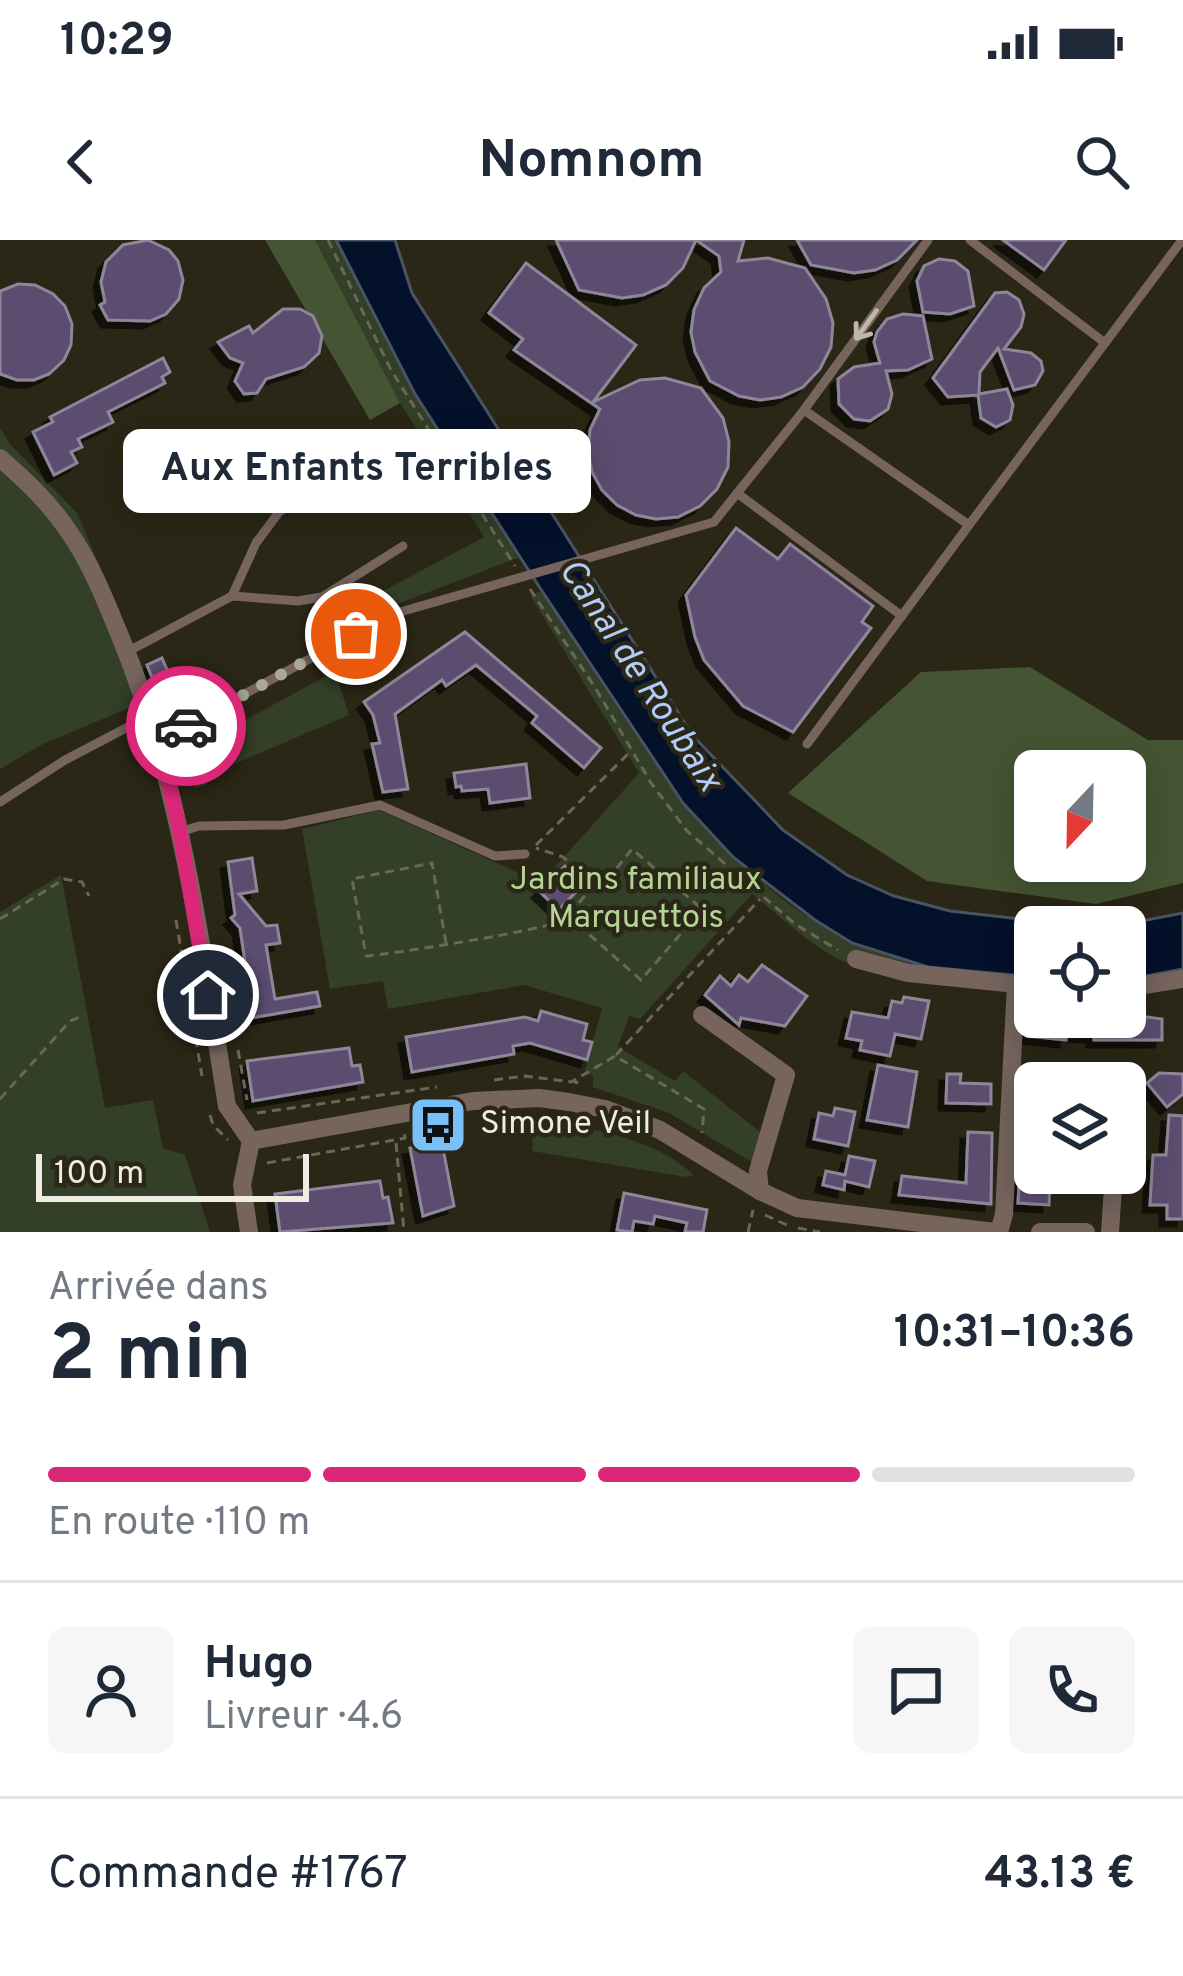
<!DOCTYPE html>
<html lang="fr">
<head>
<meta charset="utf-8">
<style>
	:root { --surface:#fff; --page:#f6f6f7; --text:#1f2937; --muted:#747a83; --line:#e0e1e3; --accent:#db2777 }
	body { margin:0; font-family:Overpass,sans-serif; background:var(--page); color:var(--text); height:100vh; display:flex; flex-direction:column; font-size:45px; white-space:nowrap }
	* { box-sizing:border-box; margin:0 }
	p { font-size:39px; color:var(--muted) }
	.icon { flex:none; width:66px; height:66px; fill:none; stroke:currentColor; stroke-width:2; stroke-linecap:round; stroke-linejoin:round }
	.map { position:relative; height:992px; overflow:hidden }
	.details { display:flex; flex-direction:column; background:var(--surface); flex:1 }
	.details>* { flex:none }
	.needle { width:78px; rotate:202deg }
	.fabs { position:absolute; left:1014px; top:510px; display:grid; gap:24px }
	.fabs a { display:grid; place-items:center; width:132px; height:132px; border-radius:18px; background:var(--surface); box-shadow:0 6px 30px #0003; font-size:60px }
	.scale { position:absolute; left:36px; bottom:30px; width:273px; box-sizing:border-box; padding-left:12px; border:6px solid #efede3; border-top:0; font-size:33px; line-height:42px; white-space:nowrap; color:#efede3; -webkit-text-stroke:9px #2a2716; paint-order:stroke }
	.pin { position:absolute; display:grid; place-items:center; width:102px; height:102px; color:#fff; margin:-51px; border:6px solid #fff; border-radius:50%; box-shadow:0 3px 12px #0007 }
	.courier { position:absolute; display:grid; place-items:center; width:120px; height:120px; margin:-60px; border:9px solid #db2777; border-radius:50%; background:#fff; color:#222; box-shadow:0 3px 15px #0007 }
	.bubble { position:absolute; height:84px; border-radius:18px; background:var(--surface); box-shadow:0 6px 30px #0003; font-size:39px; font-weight:700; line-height:84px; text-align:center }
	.headline em { font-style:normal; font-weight:700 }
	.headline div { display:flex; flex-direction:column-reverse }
	.headline { display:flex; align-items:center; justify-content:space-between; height:204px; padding:0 48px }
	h1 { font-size:78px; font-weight:700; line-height:90px }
	.bar { display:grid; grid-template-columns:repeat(4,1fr); gap:18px 12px; align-content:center; height:144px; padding:0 48px }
	.bar i { height:15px; border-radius:9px; background:var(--line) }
	.bar .current { background:var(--accent) }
	.bar p { grid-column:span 4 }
	.line { display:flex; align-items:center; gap:30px; padding:0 48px; border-top:3px solid var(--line) }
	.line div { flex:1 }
	.round { display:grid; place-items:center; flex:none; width:126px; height:126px; border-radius:18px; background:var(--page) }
	.status { display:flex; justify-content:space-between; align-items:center; height:84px; padding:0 60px; background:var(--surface); direction:ltr }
	.status svg { height:33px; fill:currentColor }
	header { display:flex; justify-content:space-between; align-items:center; height:156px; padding:0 48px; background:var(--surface); font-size:54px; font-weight:700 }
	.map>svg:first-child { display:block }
	.green { fill:#333f27 }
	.forest { fill:#455533; fill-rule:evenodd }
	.water { fill:#04112b; stroke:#4a5362; stroke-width:3 }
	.building { fill:#5c4d6f; stroke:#8e8699; stroke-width:3; filter:url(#shadow) }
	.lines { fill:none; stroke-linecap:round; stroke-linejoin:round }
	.path { stroke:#6a6758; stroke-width:3; stroke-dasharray:9 6; stroke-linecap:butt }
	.lane { stroke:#76645d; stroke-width:9 }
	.street { stroke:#76645d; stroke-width:18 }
	.oneway { stroke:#bfb6ad }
	.done { stroke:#aaa89b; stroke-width:12; stroke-dasharray:0 21.6 }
	.route { stroke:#db2777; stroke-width:15 }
	.labels { text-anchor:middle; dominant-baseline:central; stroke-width:9; stroke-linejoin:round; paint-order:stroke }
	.park-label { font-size:33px; fill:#b5d396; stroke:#2a2716 }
	.poi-label { font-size:33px; fill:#efede3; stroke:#2a2716; text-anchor:start }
	.water-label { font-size:36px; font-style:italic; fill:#b1ccf9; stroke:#2a2716 }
</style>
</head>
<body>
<div class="status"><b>10:29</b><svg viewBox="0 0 49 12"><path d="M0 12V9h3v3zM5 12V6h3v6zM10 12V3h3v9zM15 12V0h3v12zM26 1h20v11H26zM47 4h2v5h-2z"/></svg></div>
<header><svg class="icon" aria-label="back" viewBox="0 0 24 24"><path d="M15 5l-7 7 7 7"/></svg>Nomnom<svg class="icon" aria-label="search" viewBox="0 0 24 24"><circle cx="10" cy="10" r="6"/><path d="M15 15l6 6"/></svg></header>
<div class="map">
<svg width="1183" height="992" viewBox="0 0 1183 992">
	<defs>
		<filter id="shadow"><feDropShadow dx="-7" dy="7" stdDeviation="0" flood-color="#0009"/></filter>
	</defs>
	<rect width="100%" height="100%" fill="#2a2716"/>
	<!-- green -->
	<g class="green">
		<path d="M315,0H336L415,154L520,317L377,372L374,356L484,297L400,163Z"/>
		<path d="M0,188L10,204L77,273L161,470L131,467L41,505L0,529Z"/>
		<path d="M542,351C628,480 705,628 849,701C873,713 903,718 929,727C914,729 896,735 881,733C827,725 792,685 752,654L640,779L629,776L618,807L675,841L683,831L764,895L755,924L669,873L593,847V835L584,834L602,768L524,745L388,769L383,741L330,749L302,589L379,570L521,634L537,647L639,533L530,355Z"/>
		<path d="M335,431L349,475L206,536L207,545L195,548L189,530L196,527L190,510Z"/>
		<path d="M61,635L105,868L153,860L163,908L185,915L210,992H0V672Z"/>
		<path d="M534,879C588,887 652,897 694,935L686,937L532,911Z"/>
	</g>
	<!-- forest -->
	<g class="forest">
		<path d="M265,0H315L400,163L370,180Z"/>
		<path d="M1030,427L1148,500H1183V643L1096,664L927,641L788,553L921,432ZM1125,531V621H1035V531Z"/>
	</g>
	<!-- water -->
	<path class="water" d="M336,0H395L412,53L693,496L783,590L847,635L894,656L950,671L1082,686L1131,683L1183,673V729L1125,740V687H1035V737L928,727L852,703L815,680L733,617L683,563L542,351L415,154Z"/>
	<!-- building -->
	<g class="building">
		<path d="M148,0L169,10L178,21L183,40L179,59L166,74L150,81L108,80L100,65L105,62L101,42L106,22L123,5Z"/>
		<path d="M556,0H696L683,28L666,45L643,55L622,58L579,50Z"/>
		<path d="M696,0H744L738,21L768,18L805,28L826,59L833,83L831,107L820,129L803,147L781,157L760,160L739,156L710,141L695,112L691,92L694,70L704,48L721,32L719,16Z"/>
		<path d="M797,0H917L897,20L875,30L854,33L811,25Z"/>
		<path d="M1003,0H1066L1044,30Z"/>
		<path d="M939,19L955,21L968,31L974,66L950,74L923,72L917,41L924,26Z"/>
		<path d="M526,23L636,105L593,162L640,140L665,138L701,148L723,178L729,202L728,227L717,249L700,266L678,277L656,279L636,275L617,265L602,250L592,232L588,211L590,190L600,169L514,110L523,99L489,73Z"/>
		<path d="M18,44L35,45L53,54L65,66L72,84L71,105L64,120L49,134L34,140H17L0,134V51Z"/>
		<path d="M1007,52L1019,60L1024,74L1021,87L1004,109L1031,113L1041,121L1043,131L1035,145L1014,150L998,108L980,132L979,154L1007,149L1013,165L1010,180L996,187L981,178L978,155L948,157L933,138L995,53Z"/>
		<path d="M283,69H300L313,76L322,96L319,113L304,127L266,139L257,153L244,154L235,141L243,123L230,118L218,102L249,86L253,93Z"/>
		<path d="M903,74L923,76L932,119L908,130L886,131L892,154L888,169L870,181L854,179L839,164L838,139L854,127L880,123L874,102L877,92L887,79Z"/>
		<path d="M163,118L170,132L162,137L165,143L108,172L113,182L78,199L82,207L71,212L77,223L54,235L33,192L53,182L50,177Z"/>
		<path d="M736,288L778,319L790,304L873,366L862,382L871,388L793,492L743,466L704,420L695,397L686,355Z"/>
		<path d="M465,392L601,508L584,528L532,483L537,476L476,425L446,446L442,440L395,474L408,549L383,552L372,504L380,503L373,475L364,462Z"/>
		<path d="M162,418L172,441L179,437L188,457L165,469L147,425Z"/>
		<path d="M526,524L530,558L490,563L488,549L462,551L461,546L456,547L454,533Z"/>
		<path d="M252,618L257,651L239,654L266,686L277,685L280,703L266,705L275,759L317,752L320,766L240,780L237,766L251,763L240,688L231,678L235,675L228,622Z"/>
		<path d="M565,626L584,643L559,670L539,651Z"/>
		<path d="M762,725L807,756L785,786L741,778L739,785L705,755L720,736L731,746L739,735L748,742Z"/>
		<path d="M904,757L929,761L921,799L895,794L890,816L860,810L862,801L846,798L852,772L888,778L892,761L902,763Z"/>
		<path d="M541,771L587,784L583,800L592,802L587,820L530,803L513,806L514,814L412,832L406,797L525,777L538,781Z"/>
		<path d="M1125,774L1162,779V800H1094V795L1066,794V800L1027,796L1028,782L1051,783L1052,777H1125Z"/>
		<path d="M349,808L352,826L360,825L363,842L253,861L247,821Z"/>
		<path d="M878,825L917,832L908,887L867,880Z"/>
		<path d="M1159,833L1183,834V854L1167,867L1147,843Z"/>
		<path d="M947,834H961L960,843L991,844V864L946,863Z"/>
		<path d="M835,868L855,872L848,906L814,899L819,873L833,876Z"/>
		<path d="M1169,875L1183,876V979H1167V965H1150L1153,915H1166Z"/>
		<path d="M968,892L992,893L991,964L899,955L902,936L966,943Z"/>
		<path d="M442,903L454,966L423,976L410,908Z"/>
		<path d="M849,916L875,921L869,947L845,941L844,950L823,945L826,931L845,935Z"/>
		<path d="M1020,927H1023V937L1050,938L1049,965L1018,963Z"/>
		<path d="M380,941L383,958L388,957L393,983L280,992L275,954Z"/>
		<path d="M624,953L707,970L703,992H685L687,983L655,976L653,984L634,981L632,992L617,990Z"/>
	</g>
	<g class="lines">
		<!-- path -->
		<g class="path">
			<path d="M328,0L391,130L515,326"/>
			<path d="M530,349L596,449L651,543L687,591L795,684L838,710"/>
			<path d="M536,605L631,511"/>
			<path d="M567,675L641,740L702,669L632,609L604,644L596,645"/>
			<path d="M0,679L64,639L82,642L89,656"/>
			<path d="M176,680L202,836"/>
			<path d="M446,703L432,623L352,639L366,716C391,714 548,690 562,680C574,672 584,655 594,645L563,617L536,608"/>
			<path d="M238,810L247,860"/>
			<path d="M616,815L760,659"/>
			<path d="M494,840L525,836L572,842"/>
			<path d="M578,843L573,841L615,816L704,869L702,893"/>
			<path d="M0,859L70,781L83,776"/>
			<path d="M257,873L437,847"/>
			<path d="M210,875L213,885L228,900"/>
			<path d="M396,903L404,992"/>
			<path d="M267,923L405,898L404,891"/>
			<path d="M765,975L789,986"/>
			<path d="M798,988L820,992"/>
			<path d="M748,992L753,970"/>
		</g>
		<!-- lane -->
		<g class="lane">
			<path d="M970,0L1105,103"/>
			<path d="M804,170L928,0"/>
			<path d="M737,253L902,376"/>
			<path d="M232,356L256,303L279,272L362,220"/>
			<path d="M127,412L232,356L298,361L322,357L403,306"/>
			<path d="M159,500L393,374L714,282L804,170L969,285L1182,0"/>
			<path d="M807,504L969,285"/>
			<path d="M0,562L65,520L151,475"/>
			<path d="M180,592L199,586L284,585L380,565L495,616L525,614"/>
		</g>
		<!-- street -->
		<g class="street">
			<path d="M0,218C26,241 50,263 69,292C90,322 104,357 118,391C181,542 201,705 227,866L251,901L242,945L249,992"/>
			<path d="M856,719L908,733L1035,746"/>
			<path d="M1125,748L1183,739"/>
			<path d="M702,775L786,835L758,931L760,951"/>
			<path d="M251,901L473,861L539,858L569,862L605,869L660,890L760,951L797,968L995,992"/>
			<path d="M999,992L1004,974L1016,745"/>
			<path d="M1040,992H1086"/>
			<path d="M1110,992L1114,933"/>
		</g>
	</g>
	<!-- one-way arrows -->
	<defs><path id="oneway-shaft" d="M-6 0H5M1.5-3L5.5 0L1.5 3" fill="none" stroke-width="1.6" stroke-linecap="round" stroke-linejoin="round" transform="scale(3)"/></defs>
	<use class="oneway" href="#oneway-shaft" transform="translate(866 85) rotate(126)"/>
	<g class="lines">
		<!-- done -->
		<path class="done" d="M186,486L356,394"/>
		<!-- route -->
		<path class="route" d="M186,486L159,500L180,592L208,755"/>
	</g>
	<!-- icons -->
	<defs>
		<symbol id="bus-square" viewBox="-11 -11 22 22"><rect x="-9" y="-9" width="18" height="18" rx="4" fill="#79bff8" stroke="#2a2716"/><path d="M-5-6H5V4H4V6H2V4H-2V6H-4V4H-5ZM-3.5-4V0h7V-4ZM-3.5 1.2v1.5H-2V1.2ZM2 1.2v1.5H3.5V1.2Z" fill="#111"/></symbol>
	</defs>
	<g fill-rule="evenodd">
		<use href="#bus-square" x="405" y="852" width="66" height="66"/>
	</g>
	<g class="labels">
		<!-- park labels -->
		<g class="park-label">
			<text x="636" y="641">Jardins familiaux<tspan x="636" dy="38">Marquettois</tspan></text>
		</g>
		<!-- poi labels -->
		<g class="poi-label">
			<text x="480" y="885">Simone Veil</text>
		</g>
		<!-- water labels -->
		<g class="water-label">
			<text transform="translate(639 436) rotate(57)">Canal de Roubaix</text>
		</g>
	</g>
</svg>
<div class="fabs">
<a><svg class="needle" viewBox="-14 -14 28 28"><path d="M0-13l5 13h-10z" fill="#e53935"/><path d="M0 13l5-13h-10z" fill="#747a83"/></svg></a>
<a><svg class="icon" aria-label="locate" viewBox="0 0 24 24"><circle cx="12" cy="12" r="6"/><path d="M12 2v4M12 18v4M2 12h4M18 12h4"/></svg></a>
<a><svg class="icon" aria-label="layers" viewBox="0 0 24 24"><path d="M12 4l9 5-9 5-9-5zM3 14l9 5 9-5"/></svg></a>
</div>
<div class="scale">100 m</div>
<div class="pin" style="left:356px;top:394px;background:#ea580c"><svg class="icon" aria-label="bag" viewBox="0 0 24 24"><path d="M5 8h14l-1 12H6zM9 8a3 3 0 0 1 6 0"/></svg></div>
<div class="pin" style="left:208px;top:755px;background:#1f2937"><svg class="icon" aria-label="home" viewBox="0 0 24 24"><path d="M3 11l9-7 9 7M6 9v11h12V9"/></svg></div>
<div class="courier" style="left:186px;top:486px"><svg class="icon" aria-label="car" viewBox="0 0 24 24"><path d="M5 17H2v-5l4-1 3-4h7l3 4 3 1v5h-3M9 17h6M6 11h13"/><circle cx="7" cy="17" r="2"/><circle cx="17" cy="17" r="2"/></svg></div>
<div class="bubble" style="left:123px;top:189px;width:468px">Aux Enfants Terribles</div>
</div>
<section class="details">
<div class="headline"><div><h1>2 min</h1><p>Arrivée dans</p></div><em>10:31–10:36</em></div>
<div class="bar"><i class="current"></i><i class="current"></i><i class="current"></i><i></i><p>En route · 110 m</p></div>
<div class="line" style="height:216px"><a class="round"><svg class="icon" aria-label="person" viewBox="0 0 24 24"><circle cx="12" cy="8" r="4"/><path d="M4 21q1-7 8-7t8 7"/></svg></a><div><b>Hugo</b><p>Livreur · 4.6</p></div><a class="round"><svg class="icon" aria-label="chat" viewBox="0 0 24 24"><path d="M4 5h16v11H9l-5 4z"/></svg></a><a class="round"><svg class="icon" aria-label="phone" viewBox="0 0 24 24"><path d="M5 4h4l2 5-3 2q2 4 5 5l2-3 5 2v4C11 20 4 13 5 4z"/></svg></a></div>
<div class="line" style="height:156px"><div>Commande #1767</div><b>43.13 €</b></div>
</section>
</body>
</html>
